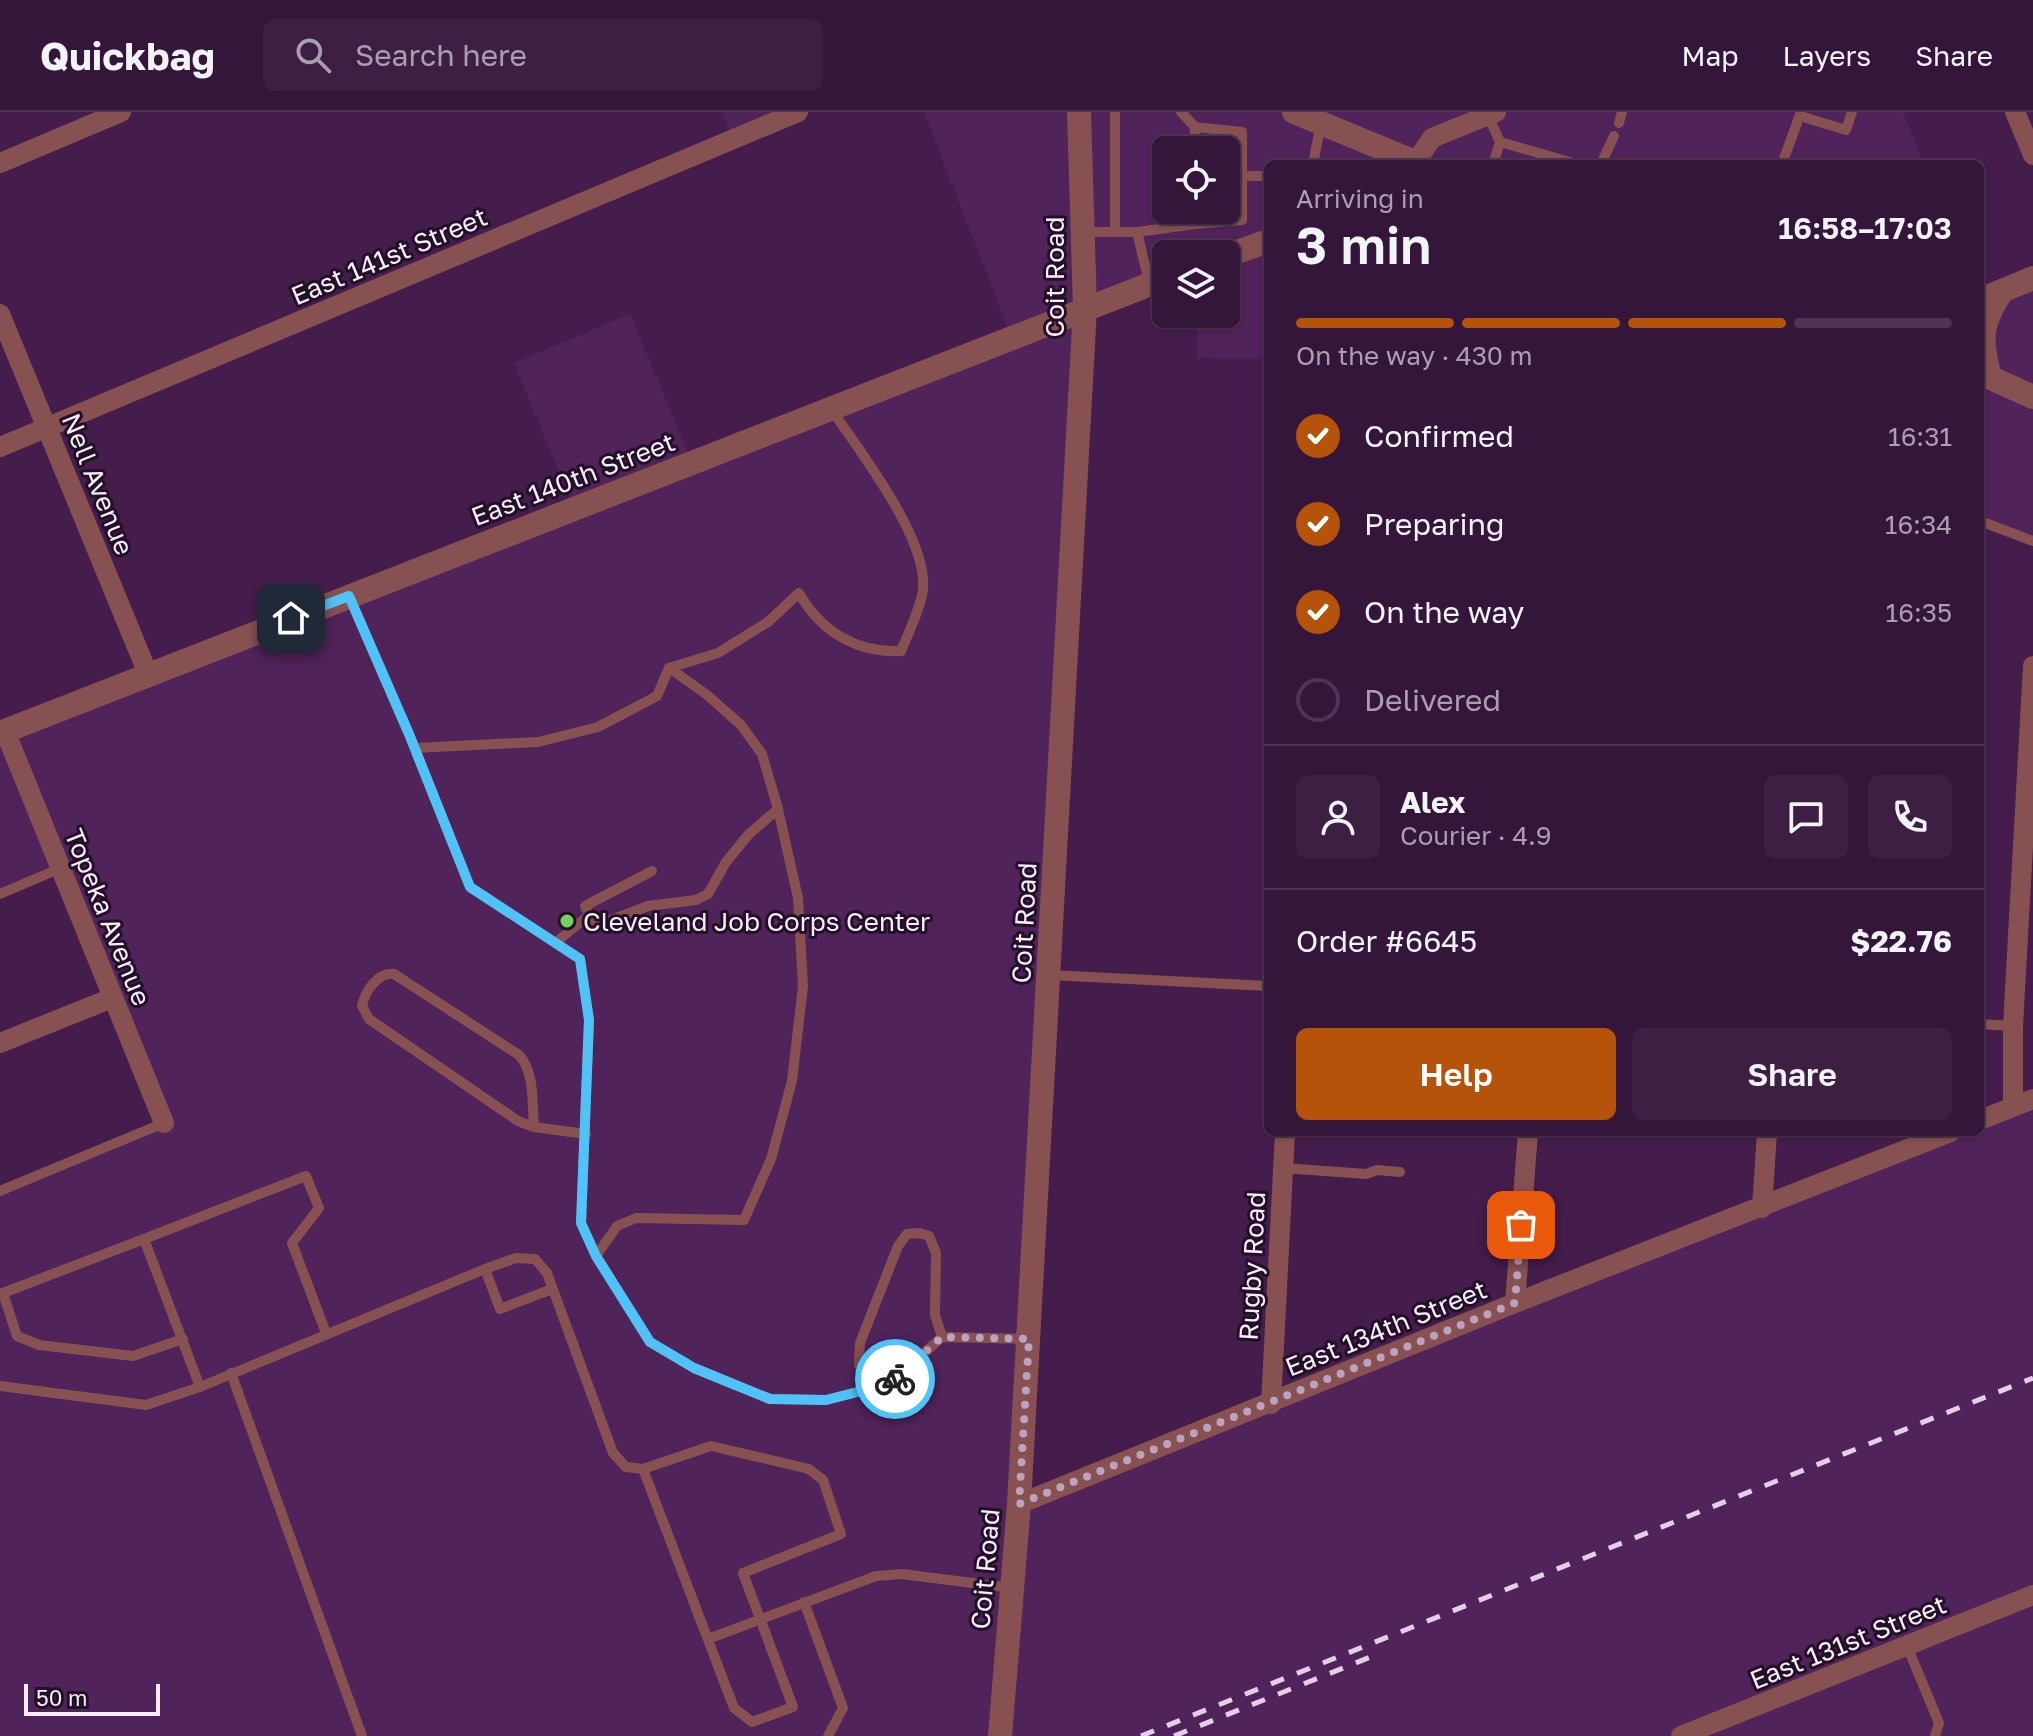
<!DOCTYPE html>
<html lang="en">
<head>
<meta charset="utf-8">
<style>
	:root { --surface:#34163a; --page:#3c1f42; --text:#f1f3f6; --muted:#a99faf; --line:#4e3554; --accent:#b45309 }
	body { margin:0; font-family:"Golos Text",sans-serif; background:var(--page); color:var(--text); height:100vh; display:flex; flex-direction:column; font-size:30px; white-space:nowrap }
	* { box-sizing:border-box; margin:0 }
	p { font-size:26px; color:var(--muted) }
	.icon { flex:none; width:44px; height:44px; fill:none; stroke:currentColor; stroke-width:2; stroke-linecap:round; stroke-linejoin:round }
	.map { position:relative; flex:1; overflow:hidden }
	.sheet { position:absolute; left:1264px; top:48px; width:720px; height:976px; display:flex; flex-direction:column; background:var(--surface); border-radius:12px; box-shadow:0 2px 6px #0004,0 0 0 2px var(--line) }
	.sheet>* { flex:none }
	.controls { position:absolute; left:1152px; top:24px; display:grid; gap:16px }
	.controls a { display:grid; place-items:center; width:88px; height:88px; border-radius:12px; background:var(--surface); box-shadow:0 2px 6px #0004,0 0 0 2px var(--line); font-size:40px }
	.scale { position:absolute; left:24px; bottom:20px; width:136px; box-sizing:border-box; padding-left:8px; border:4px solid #faebfd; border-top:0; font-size:22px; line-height:28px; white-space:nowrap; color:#faebfd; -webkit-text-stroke:6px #221126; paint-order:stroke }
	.pin { position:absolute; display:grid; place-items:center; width:68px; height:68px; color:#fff; margin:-34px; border-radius:16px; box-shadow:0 4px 12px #0006 }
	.courier { position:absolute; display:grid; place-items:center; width:80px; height:80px; margin:-40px; border:6px solid #4fc3f7; border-radius:50%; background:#fff; color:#222; box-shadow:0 2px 10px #0007 }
	.headline em { font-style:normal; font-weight:600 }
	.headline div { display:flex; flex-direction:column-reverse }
	.headline { display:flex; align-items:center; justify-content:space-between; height:136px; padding:0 32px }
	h1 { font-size:52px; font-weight:600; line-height:60px }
	.bar { display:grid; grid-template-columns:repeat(4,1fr); gap:12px 8px; align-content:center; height:96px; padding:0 32px }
	.bar i { height:10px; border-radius:6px; background:var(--line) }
	.bar .active { background:var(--accent) }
	.bar p { grid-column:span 4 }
	.line { display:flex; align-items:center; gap:20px; padding:0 32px; border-top:2px solid var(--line) }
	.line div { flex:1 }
	.round { display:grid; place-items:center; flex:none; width:84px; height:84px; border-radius:12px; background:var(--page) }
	ol { padding:0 32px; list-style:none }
	li { display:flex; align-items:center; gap:24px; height:88px }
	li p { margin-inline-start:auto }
	li .icon { padding:8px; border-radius:50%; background:var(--accent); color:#fff; stroke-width:4 }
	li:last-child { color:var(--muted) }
	li i { width:44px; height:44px; border:4px solid var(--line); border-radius:50% }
	.cta { display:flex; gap:16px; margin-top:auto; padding:16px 32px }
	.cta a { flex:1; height:92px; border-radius:12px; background:var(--accent); color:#fff; font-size:32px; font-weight:600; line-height:92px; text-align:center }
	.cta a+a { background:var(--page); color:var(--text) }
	header { display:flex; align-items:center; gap:48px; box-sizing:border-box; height:112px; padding:0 40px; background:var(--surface); border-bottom:2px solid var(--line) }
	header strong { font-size:38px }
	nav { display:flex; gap:44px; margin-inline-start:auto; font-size:28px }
	.search { width:560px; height:72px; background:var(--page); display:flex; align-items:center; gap:20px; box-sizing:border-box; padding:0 28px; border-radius:12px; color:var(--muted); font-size:30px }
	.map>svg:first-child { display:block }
	.built { fill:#50235a; fill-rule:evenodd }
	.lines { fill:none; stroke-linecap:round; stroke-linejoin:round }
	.service { stroke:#875151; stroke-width:10 }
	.minor { stroke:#875151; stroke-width:20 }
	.tertiary { stroke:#875151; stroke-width:24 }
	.rail { stroke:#e3d0e6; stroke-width:5; stroke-dasharray:14 14; stroke-linecap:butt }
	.done { stroke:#bba3bf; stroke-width:8; stroke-dasharray:0 14.4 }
	.route { stroke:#4fc3f7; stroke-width:10 }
	.poi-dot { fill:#71d25e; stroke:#221126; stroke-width:3 }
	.labels { text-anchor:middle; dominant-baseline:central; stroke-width:6; stroke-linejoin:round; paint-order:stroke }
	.street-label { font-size:26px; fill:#faebfd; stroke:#221126 }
	.poi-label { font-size:26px; fill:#faebfd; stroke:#221126; text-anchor:start }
</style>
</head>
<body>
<header>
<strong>Quickbag</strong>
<div class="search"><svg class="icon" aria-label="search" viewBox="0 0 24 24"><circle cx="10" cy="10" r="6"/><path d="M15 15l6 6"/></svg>Search here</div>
<nav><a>Map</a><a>Layers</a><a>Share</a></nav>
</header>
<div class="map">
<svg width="2033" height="1624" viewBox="0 0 2033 1624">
	<rect width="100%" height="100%" fill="#451d4d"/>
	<!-- built -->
	<g class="built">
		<path d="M722,0H798L733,27Z"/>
		<path d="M924,0H1903L1924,52H1268V247L1198,246L1197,202H1226V142H1166V166L1085,197L1019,1391L1951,1020H1980V1008L2033,987V1624H0V1079L164,1011L61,757L0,782V621L574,396L514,251L630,202L692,350L1011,224ZM1166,38H1226V98H1166Z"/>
		<path d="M2033,166V429L1980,409V188Z"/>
	</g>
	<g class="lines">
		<!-- service -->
		<g class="service">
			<path d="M1181,0L1195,15V38"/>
			<path d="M1488,3L1500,30"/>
			<path d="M1800,4L1846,18L1852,0"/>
			<path d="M1619,11L1622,0"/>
			<path d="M1195,15L1242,20V108L1196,112"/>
			<path d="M1313,52L1321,11"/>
			<path d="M1493,52L1500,30L1577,52"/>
			<path d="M1601,52L1614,24"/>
			<path d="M1782,52L1801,0"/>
			<path d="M1242,64H1268"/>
			<path d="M1082,120H1137L1149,170"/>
			<path d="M1115,120V0"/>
			<path d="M1137,120L1196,112V98"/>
			<path d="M1980,409L2033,429"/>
			<path d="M350,487L409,622L470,775L580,847L589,908L581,1111L596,1144L650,1230L694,1256L770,1287L826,1288L889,1272L942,1225L1027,1227"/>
			<path d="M415,636L538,630L598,615L657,584L669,556L718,541L768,510L799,481C821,520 857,541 901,539C908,522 922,493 923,476C927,425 860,340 832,298"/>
			<path d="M0,782L61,756"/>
			<path d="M589,803L585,794L652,759"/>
			<path d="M555,831L589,803L598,813L648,794L696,788L708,782L726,750L749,722L778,697"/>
			<path d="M1050,863L1268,874"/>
			<path d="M1980,912L2013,914"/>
			<path d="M534,1015C532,993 535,960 519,943L394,862C378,860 365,879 362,894L369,907L518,1009L534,1015L586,1022"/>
			<path d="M1283,1056L1366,1062L1377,1058L1400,1060"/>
			<path d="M0,1079L164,1011"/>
			<path d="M144,1127L306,1064L319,1096L292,1131L326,1221"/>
			<path d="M596,1144L617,1114L636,1106L744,1108L771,1047L792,969L803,874L798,786L778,697L762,642L741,613L706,582L669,556"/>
			<path d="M485,1157L500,1197L552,1177"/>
			<path d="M183,1227L133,1244L39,1233L17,1224L3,1181L144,1127L200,1275"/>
			<path d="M231,1261L362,1624"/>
			<path d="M0,1274L146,1293L200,1275L485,1157L516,1146L535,1147L547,1161L613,1341L626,1355L643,1357L711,1334L809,1357L823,1368L841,1422L743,1461L793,1595L752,1610L734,1596L643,1357"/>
			<path d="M868,1277L859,1253L860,1231L898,1134L907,1122L919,1121L929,1124L936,1141L935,1203L942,1225"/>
			<path d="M804,1490L843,1596L828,1624"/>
			<path d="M708,1527L876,1464L902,1462L1012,1476"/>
			<path d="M1907,1534L1939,1611L1935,1624"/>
		</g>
		<!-- minor -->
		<g class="minor">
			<path d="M2015,0L2033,43"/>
			<path d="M0,51L121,0"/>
			<path d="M1415,51L1432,26L1496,0"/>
			<path d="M0,202L148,562"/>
			<path d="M0,335L798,0"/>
			<path d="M5,619L164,1011"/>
			<path d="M0,931L112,886"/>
			<path d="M2013,995V914L2033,554"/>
			<path d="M1980,1008L2033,987"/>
			<path d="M1762,1096L1767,1020"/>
			<path d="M1515,1191L1528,1020"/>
			<path d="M1271,1292L1285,1020"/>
			<path d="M1019,1392L1515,1191L1951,1020"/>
			<path d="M1681,1624L2033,1483"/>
		</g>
		<!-- tertiary -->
		<g class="tertiary">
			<path d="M1294,0L1420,52"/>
			<path d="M1226,144L1268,129"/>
			<path d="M1987,185L2033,166"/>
			<path d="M1980,261L2033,285"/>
			<path d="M1990,265C1980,228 1980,212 2002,179"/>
			<path d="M0,621L1166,166"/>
			<path d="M1000,1624L1019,1392L1085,196L1079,0"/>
		</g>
		<!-- rail -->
		<g class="rail">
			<path d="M1141,1624L2033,1266"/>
			<path d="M1174,1624L1378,1542"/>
		</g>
	</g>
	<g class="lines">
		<!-- done -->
		<path class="done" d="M895,1267L942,1225L1029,1227L1019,1392L1515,1191L1521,1113"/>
		<!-- route -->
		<path class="route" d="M291,506L349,484L409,622L470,775L580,847L589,908L581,1111L596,1144L650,1230L694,1256L770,1287L826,1288L889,1272L895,1267"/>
	</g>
	<!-- markers -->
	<circle class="poi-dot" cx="567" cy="809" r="8"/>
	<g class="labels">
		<!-- street labels -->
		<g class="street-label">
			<text transform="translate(389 144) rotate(-23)">East 141st Street</text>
			<text transform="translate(1054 165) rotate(-90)">Coit Road</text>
			<text transform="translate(573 367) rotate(-21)">East 140th Street</text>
			<text transform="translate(98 372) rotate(68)">Nell Avenue</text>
			<text transform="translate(108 805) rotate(68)">Topeka Avenue</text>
			<text transform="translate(1024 811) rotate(-87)">Coit Road</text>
			<text transform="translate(1252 1154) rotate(-87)">Rugby Road</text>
			<text transform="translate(1386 1216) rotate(-22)">East 134th Street</text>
			<text transform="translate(985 1457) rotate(-85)">Coit Road</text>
			<text transform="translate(1848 1530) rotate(-22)">East 131st Street</text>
		</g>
		<!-- poi labels -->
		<g class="poi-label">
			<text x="583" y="809">Cleveland Job Corps Center</text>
		</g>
	</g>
</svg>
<div class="controls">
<a><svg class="icon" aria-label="locate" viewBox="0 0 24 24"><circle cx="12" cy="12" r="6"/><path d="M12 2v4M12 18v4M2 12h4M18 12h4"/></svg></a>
<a><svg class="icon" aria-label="layers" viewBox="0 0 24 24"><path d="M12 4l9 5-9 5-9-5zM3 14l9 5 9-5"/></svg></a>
</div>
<div class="scale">50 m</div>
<div class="pin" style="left:1521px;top:1113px;background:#ea580c"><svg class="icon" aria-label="bag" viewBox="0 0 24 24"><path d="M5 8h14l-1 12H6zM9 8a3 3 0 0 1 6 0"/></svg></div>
<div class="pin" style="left:291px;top:506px;background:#1f2937"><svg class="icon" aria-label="home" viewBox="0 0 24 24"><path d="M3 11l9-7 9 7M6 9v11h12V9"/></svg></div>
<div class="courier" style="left:895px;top:1267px"><svg class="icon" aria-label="bike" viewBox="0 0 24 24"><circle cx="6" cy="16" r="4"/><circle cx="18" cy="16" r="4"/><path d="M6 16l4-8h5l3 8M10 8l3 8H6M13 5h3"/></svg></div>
<section class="sheet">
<div class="headline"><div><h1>3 min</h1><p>Arriving in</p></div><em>16:58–17:03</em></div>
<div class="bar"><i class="active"></i><i class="active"></i><i class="active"></i><i></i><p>On the way · 430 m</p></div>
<ol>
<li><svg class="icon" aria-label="check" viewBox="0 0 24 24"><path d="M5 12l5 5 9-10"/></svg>Confirmed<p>16:31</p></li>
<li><svg class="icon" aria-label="check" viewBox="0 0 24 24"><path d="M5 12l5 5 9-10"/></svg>Preparing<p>16:34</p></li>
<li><svg class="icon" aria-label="check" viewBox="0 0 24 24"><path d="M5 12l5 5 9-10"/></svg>On the way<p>16:35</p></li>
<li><i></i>Delivered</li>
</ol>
<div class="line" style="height:144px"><a class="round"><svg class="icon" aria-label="person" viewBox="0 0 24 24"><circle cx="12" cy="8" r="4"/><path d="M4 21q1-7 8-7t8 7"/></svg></a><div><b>Alex</b><p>Courier · 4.9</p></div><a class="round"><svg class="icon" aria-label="chat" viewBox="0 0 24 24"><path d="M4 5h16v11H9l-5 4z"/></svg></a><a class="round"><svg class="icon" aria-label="phone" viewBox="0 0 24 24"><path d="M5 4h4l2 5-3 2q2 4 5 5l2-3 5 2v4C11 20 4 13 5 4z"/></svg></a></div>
<div class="line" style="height:104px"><div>Order #6645</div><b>$22.76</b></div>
<div class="cta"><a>Help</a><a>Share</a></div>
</section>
</div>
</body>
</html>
